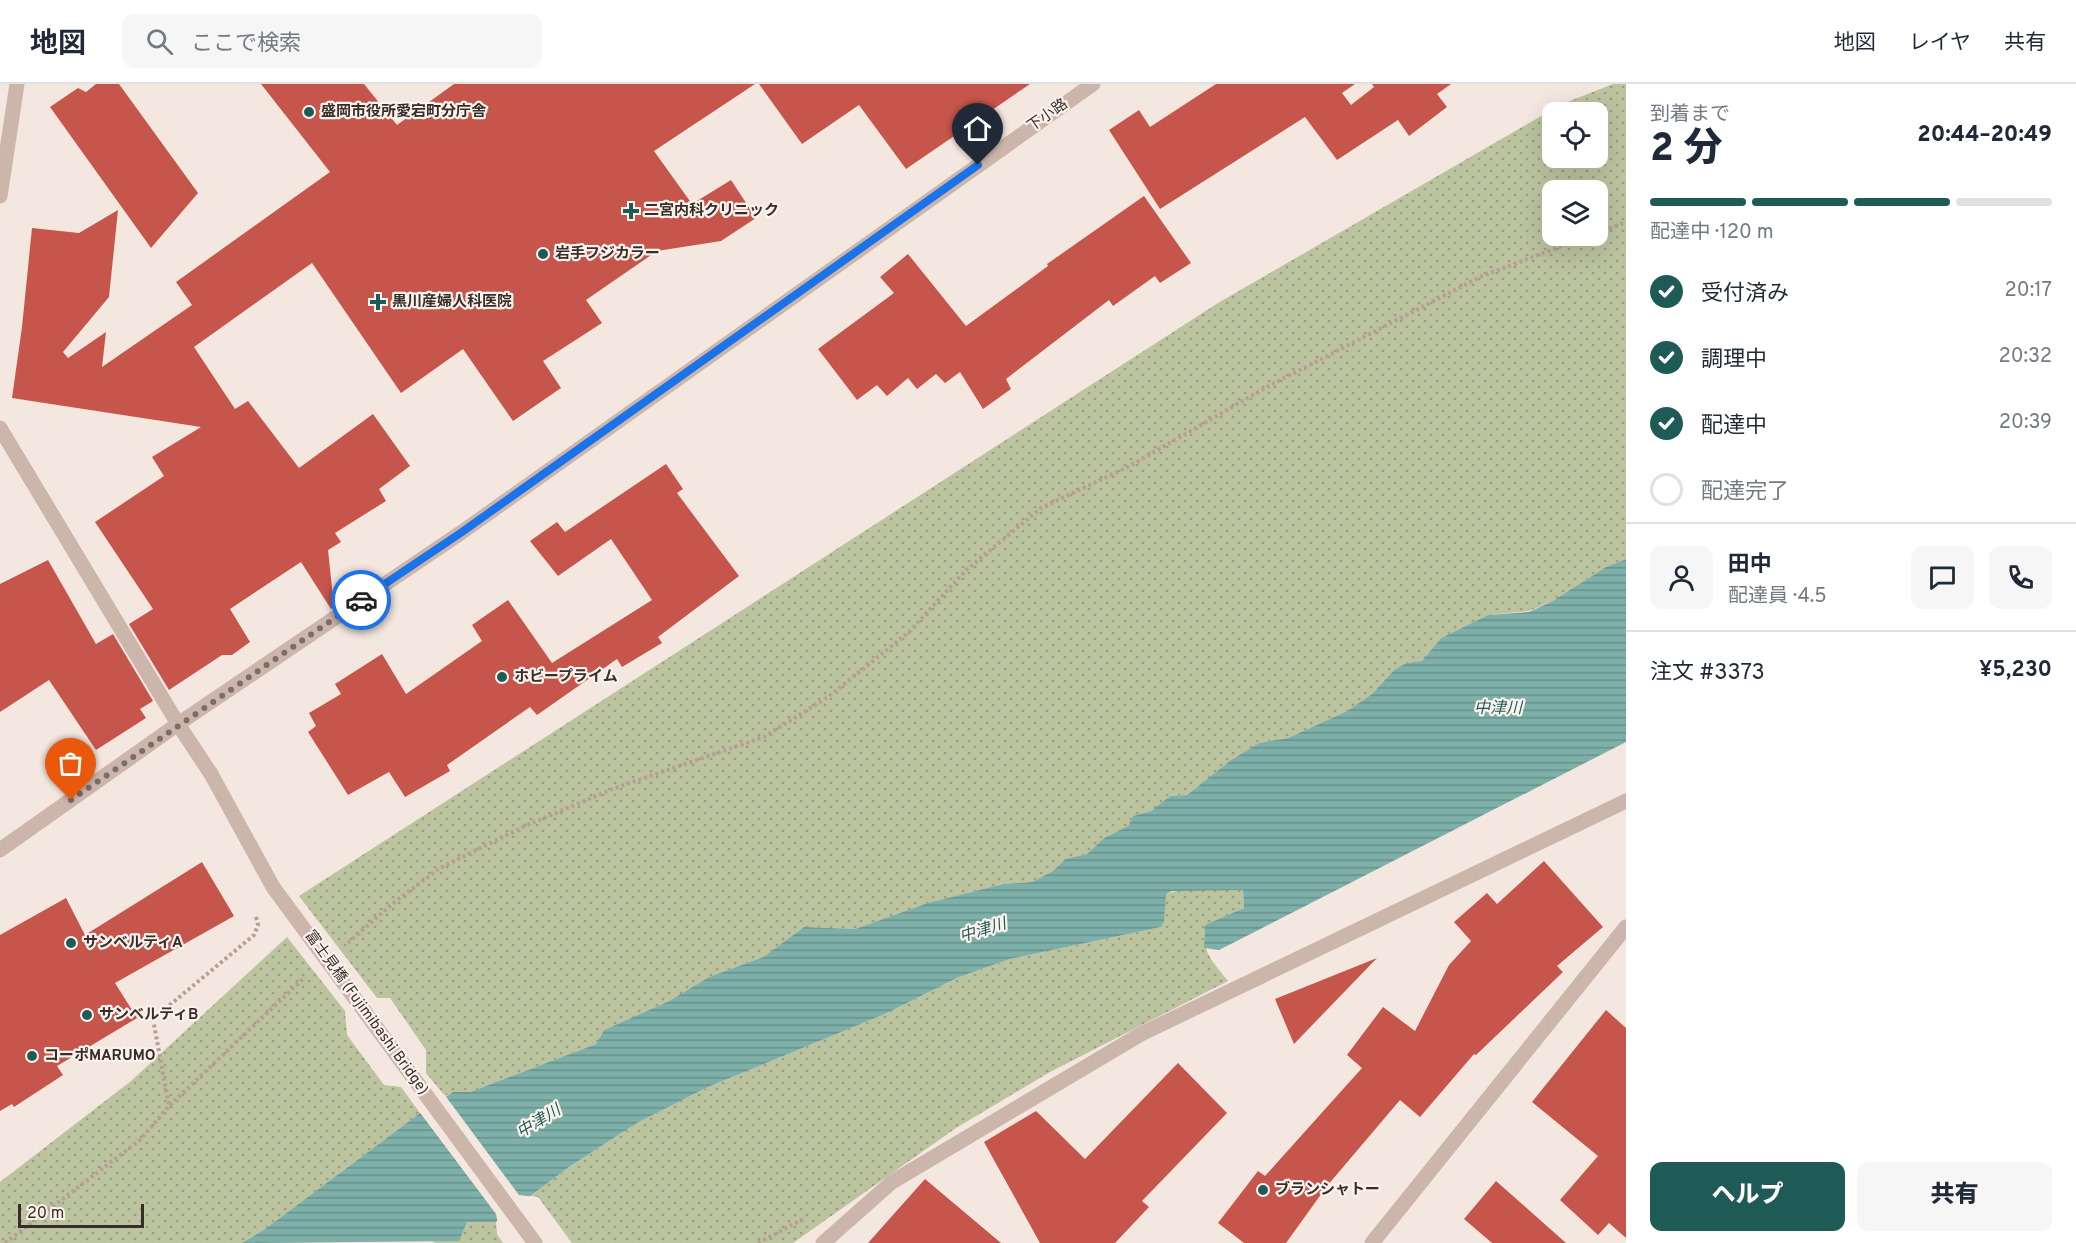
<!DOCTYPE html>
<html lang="ja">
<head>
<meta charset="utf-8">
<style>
	:root { --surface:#fff; --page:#f6f6f7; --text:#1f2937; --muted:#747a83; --line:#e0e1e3; --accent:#1f5b56 }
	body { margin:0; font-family:Overpass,"Noto Sans JP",sans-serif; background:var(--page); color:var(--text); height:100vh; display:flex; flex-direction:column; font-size:22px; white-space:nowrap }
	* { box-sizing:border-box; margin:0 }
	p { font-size:20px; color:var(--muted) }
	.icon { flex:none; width:33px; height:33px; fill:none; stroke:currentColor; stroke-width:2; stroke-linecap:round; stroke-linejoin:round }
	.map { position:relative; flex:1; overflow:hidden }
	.panel { display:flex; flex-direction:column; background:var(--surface); width:450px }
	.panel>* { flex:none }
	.buttons { position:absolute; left:1542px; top:18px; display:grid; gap:12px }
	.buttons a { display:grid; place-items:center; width:66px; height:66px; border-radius:12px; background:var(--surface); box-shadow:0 6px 24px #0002; font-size:30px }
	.scale { position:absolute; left:18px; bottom:15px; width:126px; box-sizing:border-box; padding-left:6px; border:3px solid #392d2a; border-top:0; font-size:16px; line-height:21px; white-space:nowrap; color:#392d2a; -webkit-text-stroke:4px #faf2ec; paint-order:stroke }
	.pin { position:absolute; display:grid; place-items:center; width:51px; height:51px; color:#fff; margin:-62px -26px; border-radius:50% 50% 50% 0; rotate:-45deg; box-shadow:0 0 6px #0007 }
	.pin .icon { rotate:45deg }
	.courier { position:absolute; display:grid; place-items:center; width:60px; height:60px; margin:-30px; border:4px solid #1a73e8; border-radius:50%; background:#fff; color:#222; box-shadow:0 2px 8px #0007 }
	.head em { font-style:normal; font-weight:800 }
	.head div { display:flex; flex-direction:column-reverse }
	.head { display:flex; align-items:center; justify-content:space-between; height:102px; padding:0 24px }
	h1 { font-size:39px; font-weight:800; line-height:45px }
	.bar { display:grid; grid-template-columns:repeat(4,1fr); gap:9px 6px; align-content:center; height:72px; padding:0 24px }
	.bar i { height:8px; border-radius:4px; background:var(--line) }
	.bar .current { background:var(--accent) }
	.bar p { grid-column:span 4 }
	.line { display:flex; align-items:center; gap:15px; padding:0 24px; border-top:2px solid var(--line) }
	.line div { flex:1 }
	.round { display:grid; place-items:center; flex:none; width:63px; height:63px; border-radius:12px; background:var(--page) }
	ol { padding:0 24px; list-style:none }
	li { display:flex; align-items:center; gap:18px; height:66px }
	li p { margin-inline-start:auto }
	li .icon { padding:6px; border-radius:50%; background:var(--accent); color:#fff; stroke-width:4 }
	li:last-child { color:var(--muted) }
	li i { width:33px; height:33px; border:3px solid var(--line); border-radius:50% }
	.primary-button { display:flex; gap:12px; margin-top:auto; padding:12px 24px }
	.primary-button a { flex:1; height:69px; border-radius:12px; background:var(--accent); color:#fff; font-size:24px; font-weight:800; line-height:69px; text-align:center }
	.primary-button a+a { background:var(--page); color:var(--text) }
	header { display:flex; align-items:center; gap:36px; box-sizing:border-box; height:84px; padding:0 30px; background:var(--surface); border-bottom:2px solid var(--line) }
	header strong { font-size:28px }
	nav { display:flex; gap:33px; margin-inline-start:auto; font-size:21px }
	.search { width:420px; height:54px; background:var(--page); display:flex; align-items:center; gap:15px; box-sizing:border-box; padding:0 21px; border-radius:12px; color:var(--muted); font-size:22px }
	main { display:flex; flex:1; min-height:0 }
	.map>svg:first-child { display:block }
	.grass { fill:url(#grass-dots); fill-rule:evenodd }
	.water { fill:url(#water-rules) }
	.pier { fill:#f3e7df }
	.building { fill:#c6554b }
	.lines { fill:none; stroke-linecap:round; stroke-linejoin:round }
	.path { stroke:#b79e95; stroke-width:4; stroke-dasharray:3 3; stroke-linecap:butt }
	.minor { stroke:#ccb5ab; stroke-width:15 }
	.minor-bridge { stroke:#ccb5ab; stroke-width:15 }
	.done { stroke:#7a6e69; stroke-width:6; stroke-dasharray:0 10.8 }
	.route { stroke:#1a73e8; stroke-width:8 }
	.poi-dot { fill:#1f5b56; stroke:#faf2ec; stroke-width:2 }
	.labels { text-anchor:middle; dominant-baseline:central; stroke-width:4.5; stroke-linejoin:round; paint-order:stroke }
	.poi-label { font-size:15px; font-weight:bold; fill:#392d2a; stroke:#faf2ec; text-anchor:start }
	.street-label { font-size:15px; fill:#392d2a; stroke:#faf2ec }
	.water-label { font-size:16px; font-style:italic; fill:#1f5b56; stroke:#faf2ec }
</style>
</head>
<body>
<header>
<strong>地図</strong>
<div class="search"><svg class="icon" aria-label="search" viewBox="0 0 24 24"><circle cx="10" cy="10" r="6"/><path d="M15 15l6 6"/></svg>ここで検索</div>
<nav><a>地図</a><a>レイヤ</a><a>共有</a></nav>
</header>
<main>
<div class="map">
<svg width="1626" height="1159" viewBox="0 0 1626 1159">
	<defs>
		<pattern id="grass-dots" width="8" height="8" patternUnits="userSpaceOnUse" patternTransform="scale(1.5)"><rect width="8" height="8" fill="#bcc39f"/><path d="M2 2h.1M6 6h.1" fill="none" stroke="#9a9f82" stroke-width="1.8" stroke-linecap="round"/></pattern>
		<pattern id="water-rules" width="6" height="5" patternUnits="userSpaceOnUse" patternTransform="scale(1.5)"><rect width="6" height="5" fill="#7eb0aa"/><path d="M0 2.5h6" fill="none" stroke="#68908b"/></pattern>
	</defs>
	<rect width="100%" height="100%" fill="#f3e7df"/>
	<!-- grass -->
	<g class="grass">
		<path d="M1613,0H1626V475L1606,483L1551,518L1529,527L1488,531L1441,554L1422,577L1406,579L1394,586L1372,610L1347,627L1288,654L1259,659L1231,676L1187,711L1170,712L1151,727L1133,732L1128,742L1104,754L1087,770L1065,775L1053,787L1032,798L1003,800L929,819L855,845L804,843L763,873L709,893L669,917L604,946L596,960L470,1008H453L445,1012L426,989V966L390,914H377L299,812L1218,219L1562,20ZM1552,28H1598V74H1552ZM1552,106H1598V152H1552Z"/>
		<path d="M1183,805H1243L1244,824L1206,841C1200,868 1213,877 1228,897L1050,988L956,1044L793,1159H572L538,1113L531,1112L569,1083L637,1039L708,1003L885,930L959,893L1010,875L1161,843L1166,810Z"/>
		<path d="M287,853L345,927L347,951L384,1001L401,1003L420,1029L265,1145L242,1159H0V1098L131,997Z"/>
		<path d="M467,1138H496L497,1150L503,1159H432L437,1156L458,1157Z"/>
	</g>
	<!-- water -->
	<path class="water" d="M1626,475V658L1219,866L1204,864L1205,841L1244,824L1243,806L1172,807L1166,810L1164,837L1161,843L1010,875L959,893L885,930L708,1003L637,1039L569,1083L496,1138H467L459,1157L242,1159L265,1145L420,1029L453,1008H470L596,960L604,946L669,917L709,893L763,873L804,843L855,845L928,819L1003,800L1032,798L1053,787L1065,775L1087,770L1104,754L1128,742L1133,732L1151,727L1170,712L1187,711L1231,676L1259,659L1288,654L1347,627L1372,610L1394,586L1406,579L1422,577L1441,554L1488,531L1529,528L1551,518L1606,483Z"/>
	<!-- pier -->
	<path class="pier" d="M444,1010L519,1111L535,1113L498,1140L496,1130L418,1026Z"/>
	<!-- building -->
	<g class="building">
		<path d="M96,0H119L198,109L151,164L50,23L78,4L86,8Z"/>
		<path d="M261,0H364L397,41L454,0H755L654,67L692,120L731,96L756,134L721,157L657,167L586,216L602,239L543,277L561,304L513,337L463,265L401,309L312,179L194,263L235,325L248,317L299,384L373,330L410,382L379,405L386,417L335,449L341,458L328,466L334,523L331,525L301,478L230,525L250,558L232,571H222L169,606L129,540L153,525L95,438L164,392L152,373L201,343L12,314L22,243L32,144L79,149L118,126L109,213L63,268L68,274L106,248L102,283L192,221L176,198L330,88Z"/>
		<path d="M759,0H1030L906,85L859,21L802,60Z"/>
		<path d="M1216,0H1355L1342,9L1351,21L1374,3L1372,0H1451L1437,10L1447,23L1409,52L1398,36L1337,76L1305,33L1160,125L1109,46L1139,26L1150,43Z"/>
		<path d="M1144,112L1191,179L1160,199L1155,192L1113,222L1109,216L1006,295L1011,305L983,325L960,288L945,299L936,290L917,305L908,294L887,312L877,301L857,316L818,265L894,209L880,193L908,170L966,242L1048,182L1047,180Z"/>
		<path d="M666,380L683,405L677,409L739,492L658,553L662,559L622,583L617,575L537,631L530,623L447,681L450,687L405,713L389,688L348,711L308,648L316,642L309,629L341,610L335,600L382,570L406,610L482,557L472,541L508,516L552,579L652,516L611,455L558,492L530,457L557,438L565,448Z"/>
		<path d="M48,476L96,560L113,550L153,617L140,625L146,634L96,666L49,596L0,628V500Z"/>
		<path d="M1544,777L1603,843L1557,882L1563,888L1476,971L1474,970L1420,1033L1400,1016L1327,1102L1286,1159H1244L1218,1139L1258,1087L1265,1092L1362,984L1347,971L1383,923L1415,947L1449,881L1471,857L1454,838L1487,809L1497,820Z"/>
		<path d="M202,778L234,832L115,899L137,934L57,982L63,991L14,1023L12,1020L0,1027V851L66,814L85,851Z"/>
		<path d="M1377,874L1294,960L1275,915Z"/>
		<path d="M1606,926L1626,944V1154L1609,1139L1598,1151L1560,1116L1598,1072L1532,1018Z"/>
		<path d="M1178,979L1227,1029L1142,1117L1149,1123L1115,1159H1040L984,1058L1036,1027L1085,1075Z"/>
		<path d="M925,1095L1001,1159H868Z"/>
		<path d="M1496,1097L1566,1159H1492L1464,1135Z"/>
	</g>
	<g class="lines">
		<!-- path -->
		<g class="path">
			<path d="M1598,149L1626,138"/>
			<path d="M256,833L258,841L254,851L153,935L169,1022L305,893"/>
			<path d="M348,859L392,820L440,784L525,742L615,704L764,653L828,613L909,548L965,487L1041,424L1130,382L1267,303L1482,192L1589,152"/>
			<path d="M5,1159L140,1056L169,1022"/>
			<path d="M758,1159L803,1135"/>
		</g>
		<!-- minor -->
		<g class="minor">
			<path d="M0,112L17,0"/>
			<path d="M0,344L178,640L211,690"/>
			<path d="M0,766L178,640L462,448L1093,0"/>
			<path d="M823,1159L892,1098L1141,950L1626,717"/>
			<path d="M1372,1159L1626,843"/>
		</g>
		<!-- minor-bridge -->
		<path class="minor-bridge" d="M211,690L273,803L535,1159"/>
	</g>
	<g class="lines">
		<!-- done -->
		<path class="done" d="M71,716L361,516"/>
		<!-- route -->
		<path class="route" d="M361,516L462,448L978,81"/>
	</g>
	<!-- markers -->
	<g class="poi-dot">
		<circle cx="309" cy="28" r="6"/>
		<path d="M628 118h6v6h6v6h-6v6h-6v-6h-6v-6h6z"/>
		<circle cx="543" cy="170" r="6"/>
		<path d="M375 209h6v6h6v6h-6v6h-6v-6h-6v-6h6z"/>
		<circle cx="502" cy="593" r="6"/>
		<circle cx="71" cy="859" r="6"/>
		<circle cx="87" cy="931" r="6"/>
		<circle cx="32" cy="972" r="6"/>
		<circle cx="1263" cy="1106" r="6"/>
	</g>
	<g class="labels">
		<!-- poi labels -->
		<g class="poi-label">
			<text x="321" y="28">盛岡市役所愛宕町分庁舎</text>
			<text x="644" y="127">二宮内科クリニック</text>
			<text x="555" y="170">岩手フジカラー</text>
			<text x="392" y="218">黒川産婦人科医院</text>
			<text x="514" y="593">ホビープライム</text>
			<text x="83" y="859">サンベルティA</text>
			<text x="99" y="931">サンベルティB</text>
			<text x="44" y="972">コーポMARUMO</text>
			<text x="1275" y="1106">ブランシャトー</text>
		</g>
		<!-- street labels -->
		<g class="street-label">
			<text transform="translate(1048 32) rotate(-35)">下小路</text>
			<text transform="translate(366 929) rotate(54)">富士見橋 (Fujimibashi Bridge)</text>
		</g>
		<!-- water labels -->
		<g class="water-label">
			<text x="1498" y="625">中津川</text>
			<text transform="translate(983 847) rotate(-17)">中津川</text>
			<text transform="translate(539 1038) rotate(-32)">中津川</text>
		</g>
	</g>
</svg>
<div class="buttons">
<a><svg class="icon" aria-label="locate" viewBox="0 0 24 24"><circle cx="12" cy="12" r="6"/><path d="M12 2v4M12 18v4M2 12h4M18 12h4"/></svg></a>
<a><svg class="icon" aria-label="layers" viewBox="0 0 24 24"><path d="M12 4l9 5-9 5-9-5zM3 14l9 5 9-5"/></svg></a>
</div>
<div class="scale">20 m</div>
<div class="pin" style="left:71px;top:716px;background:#ea580c"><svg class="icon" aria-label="bag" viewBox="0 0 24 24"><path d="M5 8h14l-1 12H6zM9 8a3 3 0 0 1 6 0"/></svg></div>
<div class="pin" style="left:978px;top:81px;background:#1f2937"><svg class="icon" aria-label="home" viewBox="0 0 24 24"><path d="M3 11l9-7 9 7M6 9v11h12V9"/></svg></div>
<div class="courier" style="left:361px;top:516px"><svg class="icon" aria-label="car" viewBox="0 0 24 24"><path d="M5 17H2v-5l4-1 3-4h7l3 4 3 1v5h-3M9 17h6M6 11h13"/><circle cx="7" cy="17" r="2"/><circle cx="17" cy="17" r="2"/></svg></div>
</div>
<section class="panel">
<div class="head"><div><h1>2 分</h1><p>到着まで</p></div><em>20:44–20:49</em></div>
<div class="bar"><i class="current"></i><i class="current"></i><i class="current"></i><i></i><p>配達中 · 120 m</p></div>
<ol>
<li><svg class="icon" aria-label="check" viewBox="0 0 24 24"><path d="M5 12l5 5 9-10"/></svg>受付済み<p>20:17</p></li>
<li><svg class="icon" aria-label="check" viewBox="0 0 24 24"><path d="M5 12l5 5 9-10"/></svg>調理中<p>20:32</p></li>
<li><svg class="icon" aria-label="check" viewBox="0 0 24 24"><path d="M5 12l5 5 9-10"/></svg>配達中<p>20:39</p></li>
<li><i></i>配達完了</li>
</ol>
<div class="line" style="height:108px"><a class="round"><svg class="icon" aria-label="person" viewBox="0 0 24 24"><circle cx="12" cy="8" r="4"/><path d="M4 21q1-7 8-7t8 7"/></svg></a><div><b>田中</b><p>配達員 · 4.5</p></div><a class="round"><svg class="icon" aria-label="chat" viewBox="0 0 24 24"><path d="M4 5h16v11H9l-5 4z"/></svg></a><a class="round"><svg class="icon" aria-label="phone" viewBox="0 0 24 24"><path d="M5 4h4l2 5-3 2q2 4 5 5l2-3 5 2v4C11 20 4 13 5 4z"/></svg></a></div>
<div class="line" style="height:78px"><div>注文 #3373</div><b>¥5,230</b></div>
<div class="primary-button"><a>ヘルプ</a><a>共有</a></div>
</section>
</main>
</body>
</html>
